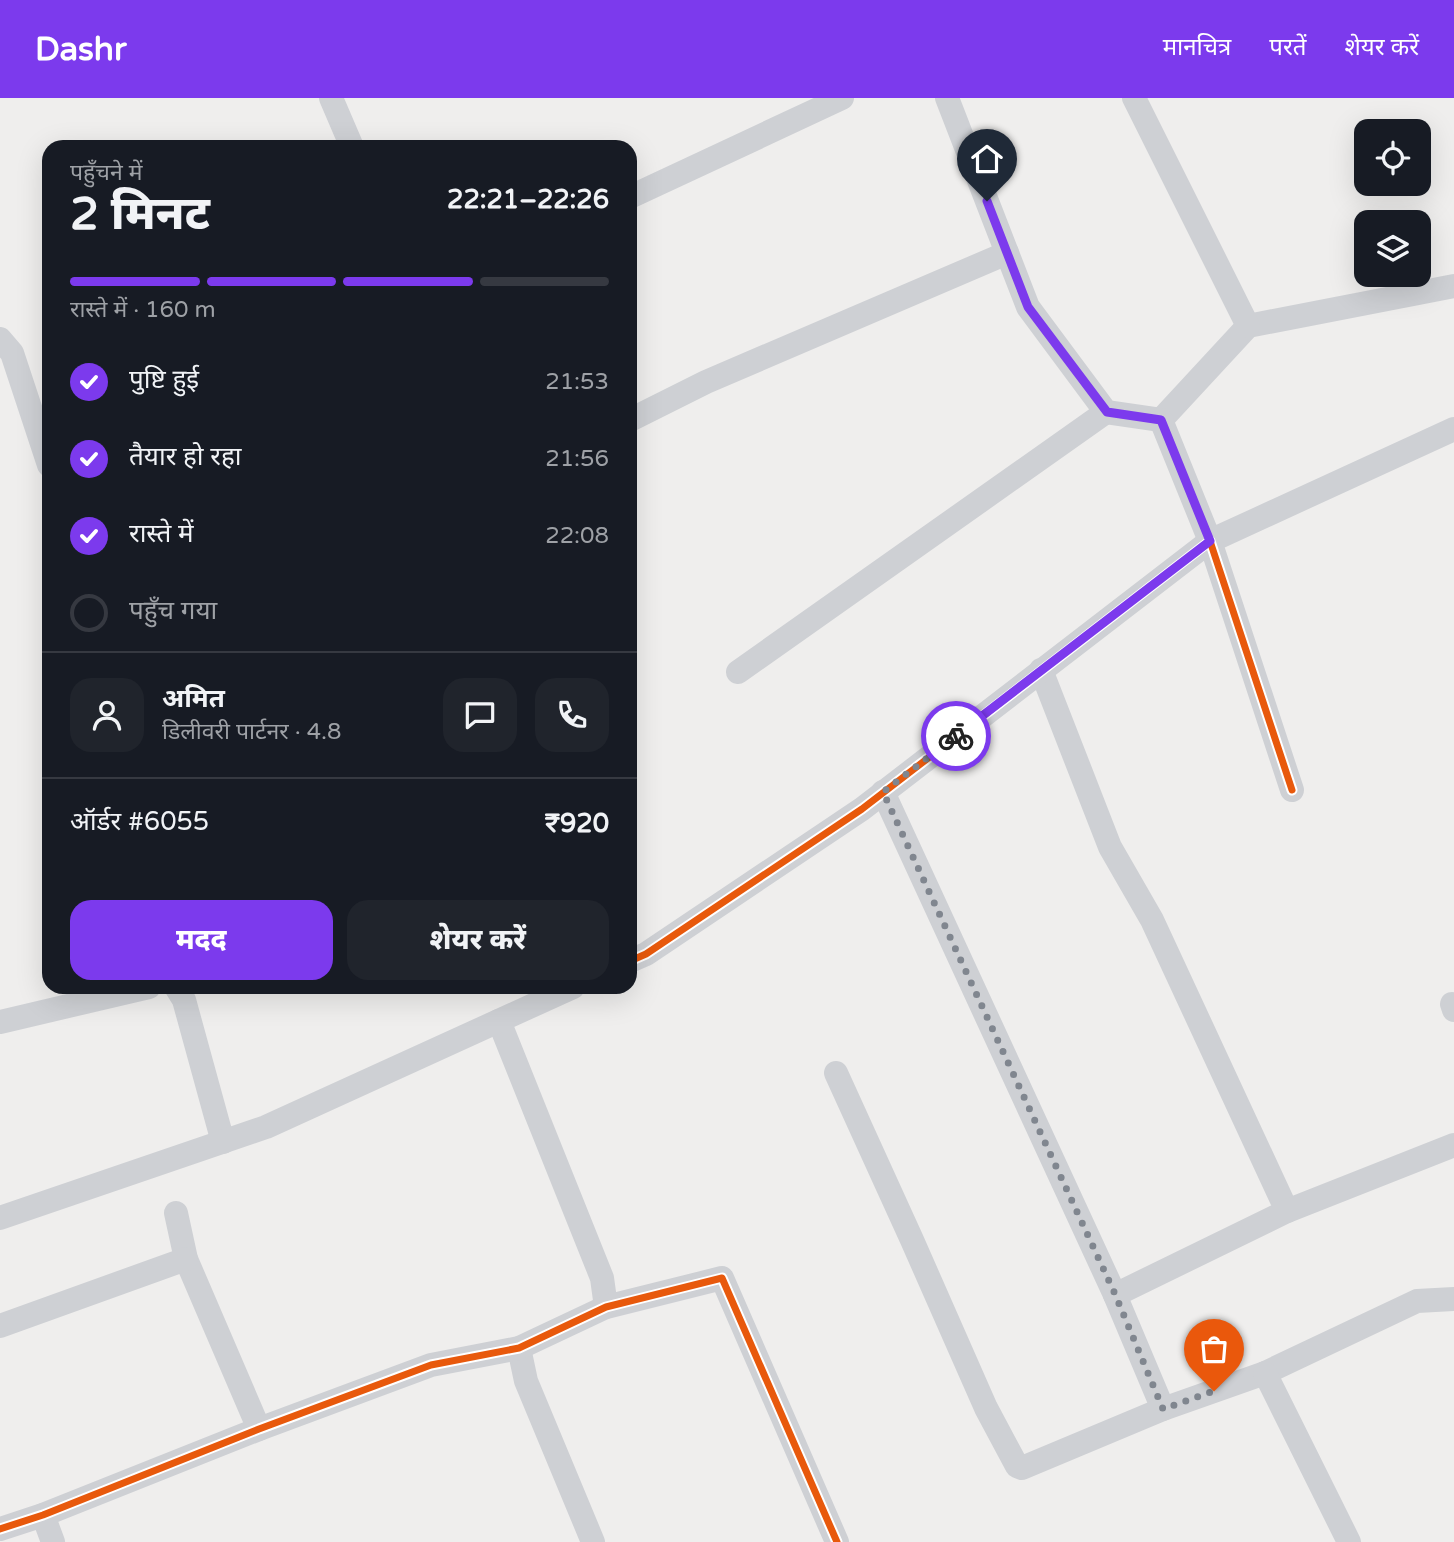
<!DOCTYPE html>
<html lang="hi">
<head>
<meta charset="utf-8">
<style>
	:root { --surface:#171b24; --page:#20242c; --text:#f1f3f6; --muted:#9ea1a6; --line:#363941; --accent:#7c3aed }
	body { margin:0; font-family:"Varela Round","Noto Sans Devanagari",sans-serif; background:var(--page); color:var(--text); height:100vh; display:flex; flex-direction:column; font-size:26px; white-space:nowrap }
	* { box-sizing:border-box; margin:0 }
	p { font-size:23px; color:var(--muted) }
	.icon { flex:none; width:38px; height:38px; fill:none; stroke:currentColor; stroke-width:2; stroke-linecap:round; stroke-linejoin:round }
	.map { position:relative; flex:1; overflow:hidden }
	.panel { position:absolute; left:42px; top:42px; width:595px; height:854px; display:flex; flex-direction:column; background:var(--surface); border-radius:21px; box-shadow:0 7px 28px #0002 }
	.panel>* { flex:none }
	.buttons { position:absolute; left:1354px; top:21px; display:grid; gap:14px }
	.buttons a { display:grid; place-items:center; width:77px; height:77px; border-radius:14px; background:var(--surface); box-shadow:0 7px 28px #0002; font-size:35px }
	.pin { position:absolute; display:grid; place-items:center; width:60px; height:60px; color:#fff; margin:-72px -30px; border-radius:50% 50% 50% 0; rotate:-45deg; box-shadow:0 0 7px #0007 }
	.pin .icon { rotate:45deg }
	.courier { position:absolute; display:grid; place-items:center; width:70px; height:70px; margin:-35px; border:5px solid #7c3aed; border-radius:50%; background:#fff; color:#222; box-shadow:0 2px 9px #0007 }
	.headline em { font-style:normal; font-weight:800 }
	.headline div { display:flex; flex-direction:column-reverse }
	.headline { display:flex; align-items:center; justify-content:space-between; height:119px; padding:0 28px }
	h1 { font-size:46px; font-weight:800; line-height:52px }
	.bar { display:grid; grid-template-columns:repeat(4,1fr); gap:10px 7px; align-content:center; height:84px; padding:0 28px }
	.bar i { height:9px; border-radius:5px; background:var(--line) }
	.bar .selected { background:var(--accent) }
	.bar p { grid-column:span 4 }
	.line { display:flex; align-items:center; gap:18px; padding:0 28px; border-top:2px solid var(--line) }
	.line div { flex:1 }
	.round { display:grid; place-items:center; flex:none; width:74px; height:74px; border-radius:21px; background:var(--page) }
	ol { padding:0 28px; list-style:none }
	li { display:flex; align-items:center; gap:21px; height:77px }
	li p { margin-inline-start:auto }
	li .icon { padding:7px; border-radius:50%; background:var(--accent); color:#fff; stroke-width:4 }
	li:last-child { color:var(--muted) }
	li i { width:38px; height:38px; border:4px solid var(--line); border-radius:50% }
	.cta { display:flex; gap:14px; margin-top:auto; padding:14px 28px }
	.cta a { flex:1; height:80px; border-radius:21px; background:var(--accent); color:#fff; font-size:28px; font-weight:800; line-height:80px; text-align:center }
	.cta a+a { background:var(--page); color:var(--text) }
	header { display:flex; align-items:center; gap:42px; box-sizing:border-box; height:98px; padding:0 35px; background:var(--accent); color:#fff }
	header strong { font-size:33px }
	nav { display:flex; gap:38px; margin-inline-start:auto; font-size:24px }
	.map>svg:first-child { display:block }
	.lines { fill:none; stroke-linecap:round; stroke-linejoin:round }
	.street { stroke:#ced0d4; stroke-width:24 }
	.cycleway-casing { stroke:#fff; stroke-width:11 }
	.cycleway { stroke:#e8590c; stroke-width:7 }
	.done { stroke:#80868f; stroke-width:7; stroke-dasharray:0 12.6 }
	.route { stroke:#7c3aed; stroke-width:9 }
</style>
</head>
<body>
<header>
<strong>Dashr</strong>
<nav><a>मानचित्र</a><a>परतें</a><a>शेयर करें</a></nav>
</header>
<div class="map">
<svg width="1454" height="1444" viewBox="0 0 1454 1444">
	<rect width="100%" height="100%" fill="#efeeed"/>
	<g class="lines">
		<!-- street -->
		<g class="street">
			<path d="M331,0L352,49"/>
			<path d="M947,0L1028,209L1106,314L1161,322L1248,228L1454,188"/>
			<path d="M1134,0L1248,228"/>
			<path d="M630,99L842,0"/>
			<path d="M0,241L12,255L49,367"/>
			<path d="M630,322L706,284L1007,155"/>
			<path d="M1161,322L1210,443L1454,331"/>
			<path d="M1041,572L1110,749L1152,822L1287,1113"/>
			<path d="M738,574L1106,314"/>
			<path d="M883,694L1115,1197L1163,1311"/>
			<path d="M630,863L646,856L862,711L1210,443L1292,692"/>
			<path d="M176,889L184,902L223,1044"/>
			<path d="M1452,906L1454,912"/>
			<path d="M499,923L602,1180L606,1209"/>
			<path d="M0,924L149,889"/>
			<path d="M836,975L912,1142L986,1310L1017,1368L1022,1370L1163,1311L1265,1275L1417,1203L1454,1201"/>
			<path d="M176,1115L186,1161L259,1331"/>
			<path d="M0,1120L266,1029L573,889"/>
			<path d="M1115,1197L1287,1113L1454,1047"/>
			<path d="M0,1228L186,1161"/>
			<path d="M519,1250L526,1283L593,1444"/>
			<path d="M1265,1275L1349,1444"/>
			<path d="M43,1417L53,1444"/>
			<path d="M0,1431L43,1417L259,1331L431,1267L519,1250L606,1209L722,1180L837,1444"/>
		</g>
		<defs>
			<g id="cycleway">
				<path d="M630,863L646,856L862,711L1210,443L1292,692"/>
				<path d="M0,1431L43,1417L259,1331L431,1267L519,1250L606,1209L722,1180L837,1444"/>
			</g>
		</defs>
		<!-- cycleway casing -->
		<use href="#cycleway" class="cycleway-casing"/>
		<!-- cycleway -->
		<use href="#cycleway" class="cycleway"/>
	</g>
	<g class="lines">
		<!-- done -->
		<path class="done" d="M956,638L883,694L1115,1196L1163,1311L1214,1293"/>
		<!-- route -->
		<path class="route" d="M956,638L1210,443L1161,322L1107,314L1028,209L987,103"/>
	</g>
</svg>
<div class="buttons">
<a><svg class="icon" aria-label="locate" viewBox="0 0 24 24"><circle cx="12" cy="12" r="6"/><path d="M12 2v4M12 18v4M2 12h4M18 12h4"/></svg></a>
<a><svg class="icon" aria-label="layers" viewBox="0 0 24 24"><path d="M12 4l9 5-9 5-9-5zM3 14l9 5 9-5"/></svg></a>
</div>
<div class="pin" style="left:1214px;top:1293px;background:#ea580c"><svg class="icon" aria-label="bag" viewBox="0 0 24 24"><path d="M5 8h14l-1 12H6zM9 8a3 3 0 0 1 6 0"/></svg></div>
<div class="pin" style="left:987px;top:103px;background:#1f2937"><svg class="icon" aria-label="home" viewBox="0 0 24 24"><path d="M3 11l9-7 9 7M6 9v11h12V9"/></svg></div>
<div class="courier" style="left:956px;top:638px"><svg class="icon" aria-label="bike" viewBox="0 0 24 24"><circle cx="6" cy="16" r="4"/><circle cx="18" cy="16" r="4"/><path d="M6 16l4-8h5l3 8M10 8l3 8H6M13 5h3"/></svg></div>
<section class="panel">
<div class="headline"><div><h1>2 मिनट</h1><p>पहुँचने में</p></div><em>22:21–22:26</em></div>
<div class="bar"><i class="selected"></i><i class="selected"></i><i class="selected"></i><i></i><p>रास्ते में · 160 m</p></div>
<ol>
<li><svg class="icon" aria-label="check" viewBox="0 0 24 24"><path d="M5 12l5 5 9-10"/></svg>पुष्टि हुई<p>21:53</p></li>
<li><svg class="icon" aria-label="check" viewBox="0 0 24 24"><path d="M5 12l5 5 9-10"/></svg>तैयार हो रहा<p>21:56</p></li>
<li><svg class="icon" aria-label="check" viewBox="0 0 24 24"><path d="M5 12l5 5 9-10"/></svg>रास्ते में<p>22:08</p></li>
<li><i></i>पहुँच गया</li>
</ol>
<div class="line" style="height:126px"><a class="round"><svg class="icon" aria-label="person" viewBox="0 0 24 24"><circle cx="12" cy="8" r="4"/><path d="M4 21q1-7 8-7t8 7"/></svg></a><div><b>अमित</b><p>डिलीवरी पार्टनर · 4.8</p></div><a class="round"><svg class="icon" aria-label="chat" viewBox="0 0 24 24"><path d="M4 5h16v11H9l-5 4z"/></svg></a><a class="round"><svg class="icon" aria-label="phone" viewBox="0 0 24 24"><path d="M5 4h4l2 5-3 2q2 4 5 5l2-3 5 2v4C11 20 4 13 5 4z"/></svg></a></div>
<div class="line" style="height:91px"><div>ऑर्डर #6055</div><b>₹920</b></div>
<div class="cta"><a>मदद</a><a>शेयर करें</a></div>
</section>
</div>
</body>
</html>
